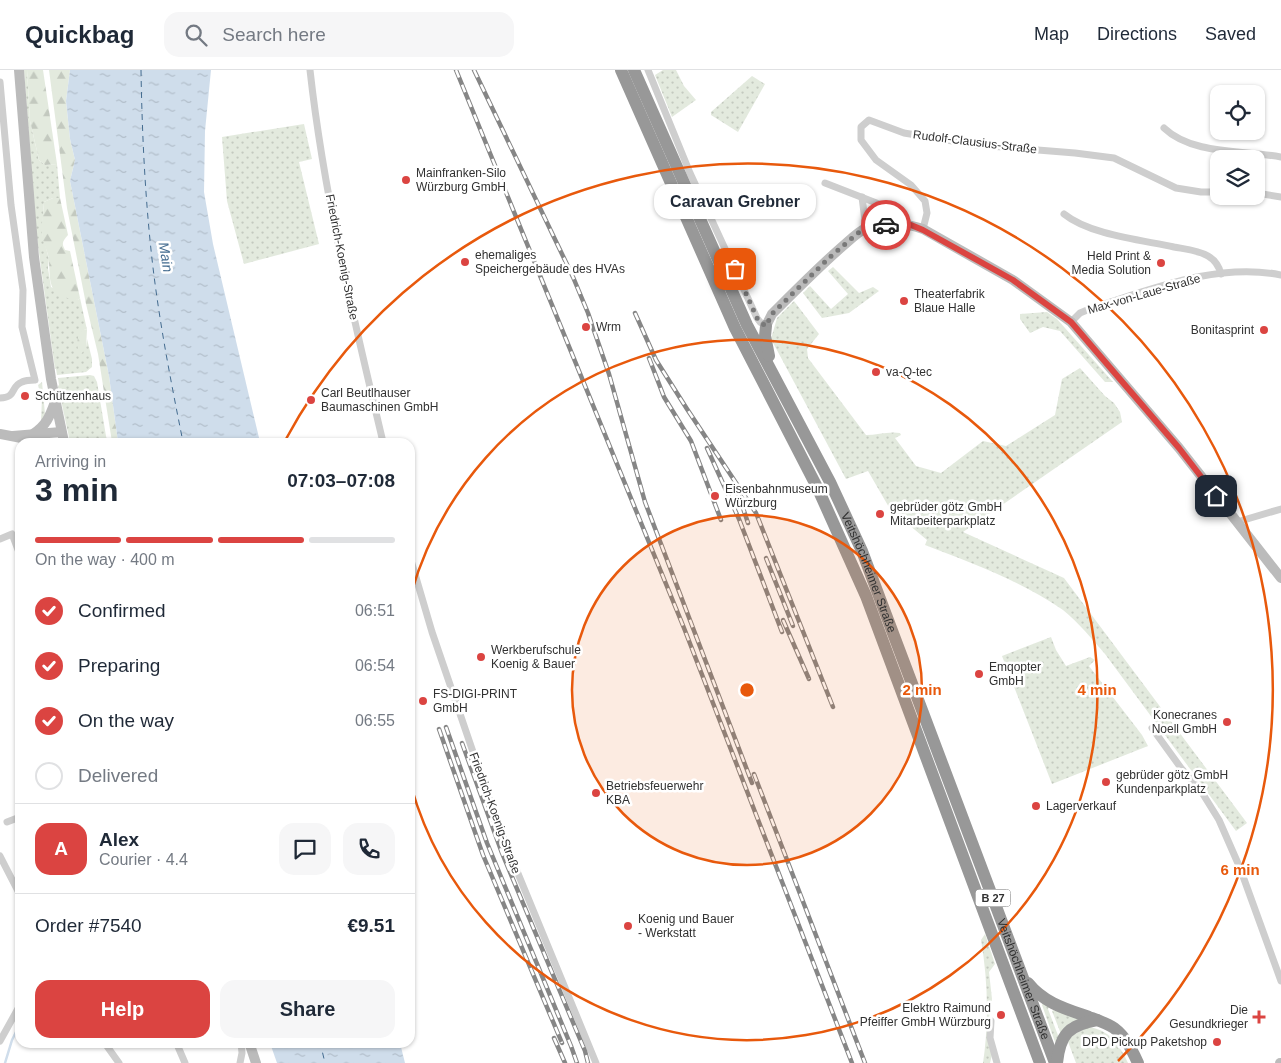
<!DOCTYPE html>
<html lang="en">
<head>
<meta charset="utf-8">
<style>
	:root { --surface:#fff; --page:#f6f6f7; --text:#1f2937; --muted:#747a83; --line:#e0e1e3; --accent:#db4441 }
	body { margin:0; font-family:Arial,sans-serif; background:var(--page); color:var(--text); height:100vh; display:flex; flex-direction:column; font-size:19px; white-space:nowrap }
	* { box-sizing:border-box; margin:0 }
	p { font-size:16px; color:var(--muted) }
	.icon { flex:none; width:28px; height:28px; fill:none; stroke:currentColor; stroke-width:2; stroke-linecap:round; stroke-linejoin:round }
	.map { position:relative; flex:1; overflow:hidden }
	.sheet { position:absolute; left:15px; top:368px; width:400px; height:610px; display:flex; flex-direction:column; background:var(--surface); border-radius:15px; box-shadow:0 1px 4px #0004 }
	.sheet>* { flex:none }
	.buttons { position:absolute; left:1210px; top:15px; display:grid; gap:10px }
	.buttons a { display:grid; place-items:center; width:55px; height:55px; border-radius:10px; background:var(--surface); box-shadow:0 1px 4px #0004; font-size:25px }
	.pin { position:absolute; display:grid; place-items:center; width:42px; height:42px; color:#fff; margin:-21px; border-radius:10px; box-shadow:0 2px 8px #0006 }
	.courier { position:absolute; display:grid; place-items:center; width:50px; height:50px; margin:-25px; border:4px solid #db4441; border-radius:50%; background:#fff; color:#222; box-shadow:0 1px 6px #0007 }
	.bubble { position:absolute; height:35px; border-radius:15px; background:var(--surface); box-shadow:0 1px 4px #0004; font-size:16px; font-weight:700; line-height:35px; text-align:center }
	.headline em { font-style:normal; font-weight:700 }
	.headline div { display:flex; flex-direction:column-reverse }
	.headline { display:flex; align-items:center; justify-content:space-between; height:85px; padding:0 20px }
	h1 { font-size:32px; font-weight:700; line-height:38px }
	.bar { display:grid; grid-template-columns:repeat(4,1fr); gap:8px 5px; align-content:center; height:60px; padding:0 20px }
	.bar i { height:6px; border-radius:4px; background:var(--line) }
	.bar .current { background:var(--accent) }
	.bar p { grid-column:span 4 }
	.line { display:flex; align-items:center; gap:12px; padding:0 20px; border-top:1px solid var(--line) }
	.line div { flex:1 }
	.round { display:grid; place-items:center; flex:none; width:52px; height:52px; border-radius:15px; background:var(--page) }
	ol { padding:0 20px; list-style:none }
	li { display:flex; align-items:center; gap:15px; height:55px }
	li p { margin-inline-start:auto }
	li .icon { padding:5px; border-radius:50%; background:var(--accent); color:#fff; stroke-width:4 }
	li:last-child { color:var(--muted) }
	li i { width:28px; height:28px; border:2px solid var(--line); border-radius:50% }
	.button { display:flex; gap:10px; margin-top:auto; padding:10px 20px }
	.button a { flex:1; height:58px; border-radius:15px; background:var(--accent); color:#fff; font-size:20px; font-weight:700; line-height:58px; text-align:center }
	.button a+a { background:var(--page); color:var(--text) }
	header { display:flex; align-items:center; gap:30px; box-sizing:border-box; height:70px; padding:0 25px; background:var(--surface); border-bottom:1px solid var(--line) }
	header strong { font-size:24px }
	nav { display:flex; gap:28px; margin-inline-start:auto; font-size:18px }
	.search { width:350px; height:45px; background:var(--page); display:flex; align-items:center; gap:12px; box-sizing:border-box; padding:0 18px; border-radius:15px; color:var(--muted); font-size:19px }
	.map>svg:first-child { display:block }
	.grass { fill:url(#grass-dots) }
	.forest { fill:url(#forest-firs) }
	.water { fill:url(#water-ripples) }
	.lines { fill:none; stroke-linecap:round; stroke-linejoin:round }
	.stream { stroke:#cfddeb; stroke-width:2.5 }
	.ferry { stroke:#436b8f; stroke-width:1; stroke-dasharray:6 5; stroke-linecap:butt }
	.street { stroke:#cecece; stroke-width:7 }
	.secondary { stroke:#bbb; stroke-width:10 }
	.highway { stroke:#989898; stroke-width:12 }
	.rail-casing { stroke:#868686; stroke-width:4.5 }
	.rail { stroke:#fff; stroke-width:2.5; stroke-dasharray:8; stroke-linecap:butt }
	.done { stroke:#797979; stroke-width:5; stroke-dasharray:0 9 }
	.route { stroke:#db4441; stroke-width:6 }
	.ring { fill:none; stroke:#e8590c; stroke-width:2.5 }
	.poi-dot { fill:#db4441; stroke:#fff; stroke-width:2 }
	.labels { text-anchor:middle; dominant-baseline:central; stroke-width:5; stroke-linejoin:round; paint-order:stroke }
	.shield { fill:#fff; stroke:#6f6f6f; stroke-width:1 }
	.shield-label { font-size:11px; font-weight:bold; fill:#313131 }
	.street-label { font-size:12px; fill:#313131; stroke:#fff }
	.poi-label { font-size:12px; fill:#313131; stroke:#fff; text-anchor:start }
	.water-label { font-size:14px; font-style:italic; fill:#436b8f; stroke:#fff }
	.centre { fill:#e8590c; stroke:#fff; stroke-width:2.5 }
	.ring-label { font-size:15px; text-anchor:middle; font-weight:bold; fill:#e8590c; stroke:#fff; stroke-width:5; stroke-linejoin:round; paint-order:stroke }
</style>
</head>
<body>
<header>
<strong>Quickbag</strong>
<div class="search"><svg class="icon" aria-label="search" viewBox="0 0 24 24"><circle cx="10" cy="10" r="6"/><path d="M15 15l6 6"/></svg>Search here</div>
<nav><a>Map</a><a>Directions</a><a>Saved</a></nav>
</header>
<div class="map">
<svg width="1281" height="993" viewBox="0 0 1281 993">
	<defs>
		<pattern id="grass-dots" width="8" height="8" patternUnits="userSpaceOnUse" patternTransform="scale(1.25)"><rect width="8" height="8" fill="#e3eade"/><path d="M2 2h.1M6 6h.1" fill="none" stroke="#c3c9bf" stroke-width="1.8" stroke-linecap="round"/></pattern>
		<pattern id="forest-firs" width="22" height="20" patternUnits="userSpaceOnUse" patternTransform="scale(1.25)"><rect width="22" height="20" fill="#e3eade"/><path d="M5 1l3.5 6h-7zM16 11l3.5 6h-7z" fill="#c3c9bf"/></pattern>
		<pattern id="water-ripples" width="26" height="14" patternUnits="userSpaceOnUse" patternTransform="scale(1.25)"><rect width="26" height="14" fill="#cfddeb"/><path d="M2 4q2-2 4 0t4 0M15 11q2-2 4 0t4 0" fill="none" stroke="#b2beca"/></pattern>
	</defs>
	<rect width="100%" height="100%" fill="#fff"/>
	<!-- grass -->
	<g class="grass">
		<path d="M24,0H27L30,51L39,90L45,95L57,94L60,128H53L44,132L42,163L49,189L48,198L51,217L78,230L80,228L87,260L84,259L86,277L87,269L92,289V297L86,302L57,305L56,299H55L36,161Z"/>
		<path d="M663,0H676L684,16L696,30L672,47L655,5Z"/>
		<path d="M752,6L765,14L738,62L711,45V42Z"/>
		<path d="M304,54L312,89L299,92L319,174L244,194L227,131L222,67Z"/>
		<path d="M878,139L886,144V148L873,150L869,148L870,141Z"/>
		<path d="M833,197L859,223L873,217L879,221L849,243L822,248L803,223L810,216L831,239L848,224L828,201Z"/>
		<path d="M794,231L819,264L807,279L808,288L866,365C877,365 889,361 900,363L901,365L895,368L916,396L941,403L983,371L1006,376L1055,345L1062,309L1080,298L1105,326L1114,333L1120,342L1122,352L963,462L1064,508L1247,753L1236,761L1105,584C1092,569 1079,553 1063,540C1021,511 972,493 925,475L927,470L890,439L868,401L846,409L771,269L777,248Z"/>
		<path d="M1047,242L1057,249L1113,312H1105L1060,261L1043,257L1030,263L1020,249V244Z"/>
		<path d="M90,305L94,306L97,312L107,372H70L58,316L59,315L58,308Z"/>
		<path d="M42,312L45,344L44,347L41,351L42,328L38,315Z"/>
		<path d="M1051,567L1056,580L1066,596L1090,587L1095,590L1089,596L1142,665L1148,676L1052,714L1002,586Z"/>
		<path d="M985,864L995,894L989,902L992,929L988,954L992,985L990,993H983C989,953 988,910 981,870Z"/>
		<path d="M1043,933L1049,937L1048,939L1059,968L1055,972L1042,935Z"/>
		<path d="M1054,940L1082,949L1061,964L1052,941Z"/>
		<path d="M1087,957C1109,959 1119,974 1128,993H1076L1067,969Z"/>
	</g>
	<!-- forest -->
	<g class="forest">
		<path d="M27,0H43L57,94L45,95L39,90L30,51Z"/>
		<path d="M49,0H70L66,31L70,69L75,90L70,111L109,306L118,372H112L98,284L86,234L67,138Z"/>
		<path d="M53,128H60L68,165C63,171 61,173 65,180L70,181L80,228L78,230C48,226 50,215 49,190C48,181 42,172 42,163C41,153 44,142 44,132Z"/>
		<path d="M84,259L87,260L86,277L82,283H78C78,274 75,265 84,259Z"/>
	</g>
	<!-- water -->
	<g class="water">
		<path d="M70,0H211L205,61L204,122L213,174L260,372H118L109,306L70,111L75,90L70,69L66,31Z"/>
		<path d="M270,973H400L405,993H277Z"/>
	</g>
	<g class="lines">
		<!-- stream -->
		<path class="stream" d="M5,993L12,970L19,956"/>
		<!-- ferry -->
		<g class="ferry">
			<path d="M141,0C142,63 145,126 152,189C159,251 171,312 183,372"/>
			<path d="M320,972L325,993"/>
		</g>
		<!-- street -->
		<g class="street">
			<path d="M310,0C324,126 354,250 383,372"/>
			<path d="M648,0L690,103L757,248L760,252L766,256"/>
			<path d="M0,12L11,135L23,220L22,257L35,310C31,310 26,310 22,312C10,316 17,328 0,328"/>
			<path d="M1164,58C1192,85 1244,80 1281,87"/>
			<path d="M825,113L879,134L908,154"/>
			<path d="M1256,123L1281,127"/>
			<path d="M862,127L866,159"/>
			<path d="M1064,144C1090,165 1142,170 1174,177C1185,179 1198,180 1208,186C1215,190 1219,196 1221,204"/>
			<path d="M923,159L927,143L925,131L911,115L876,90L861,70V57L869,50L904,63L977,75L1075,83L1114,88L1176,118L1201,122H1219"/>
			<path d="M1071,252L1080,243L1092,238C1152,219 1218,192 1281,205"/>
			<path d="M1237,452L1281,439"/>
			<path d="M0,469L12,464L20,485"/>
			<path d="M410,487L432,562L498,755L596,993"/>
			<path d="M1152,658L1181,698L1201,721L1219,750L1240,798L1281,911"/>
			<path d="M7,752L20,747"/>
			<path d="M0,786L20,825"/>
			<path d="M991,951L990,968L997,993"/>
			<path d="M0,971L20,935"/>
			<path d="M104,972L119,993"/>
			<path d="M176,972L185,993"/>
			<path d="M240,993L242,983L241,972"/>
		</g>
		<!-- secondary -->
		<g class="secondary">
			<path d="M19,0L34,187L51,309L64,372"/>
			<path d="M766,256L772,244L780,236C801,215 822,194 844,175C851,169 858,162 866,158C883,151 906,153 923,159L1013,210L1071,252L1179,378L1281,508"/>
			<path d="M0,364L42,372"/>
			<path d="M33,364C46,356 50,346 55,332"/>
			<path d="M13,366L61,362"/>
			<path d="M249,972L256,993"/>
			<path d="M1280,993H1281"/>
		</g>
		<!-- highway -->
		<g class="highway">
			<path d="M621,0L735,258L818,419L866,526L1040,993"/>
			<path id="s1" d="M634,0L747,255L830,412L862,481L1055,993"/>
			<path d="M766,256L765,266L769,286"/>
			<path d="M1028,913C1044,933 1066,939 1089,947C1097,950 1106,953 1114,958C1126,967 1132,980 1138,993"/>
			<path d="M1057,993C1060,964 1069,955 1097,950"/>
		</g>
		<defs>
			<g id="rail">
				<path d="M456,0L684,558L852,993"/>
				<path d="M474,0L573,207L588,243L609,304L645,432L752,713"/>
				<path d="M635,243L656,290L687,339L756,443L833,637"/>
				<path d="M649,288L664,327L691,371L721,450"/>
				<path d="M707,378L739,449L782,562"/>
				<path d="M737,420L748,453"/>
				<path d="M766,488L793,556"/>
				<path d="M783,550L809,609"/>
				<path d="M446,657L487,773L571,976L577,993"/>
				<path d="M439,659L483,785L562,973"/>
				<path d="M462,673L502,783L585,981L588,993"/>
				<path d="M754,704L865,993"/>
				<path d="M554,968L565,993"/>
			</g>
		</defs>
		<!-- rail casing -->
		<use href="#rail" class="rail-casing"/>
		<!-- rail -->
		<use href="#rail" class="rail"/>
	</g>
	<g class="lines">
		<!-- done -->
		<path class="done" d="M735,199L757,248L760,252L766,256L772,244L780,236L830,187L858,163L866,158L886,155"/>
		<!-- route -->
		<path class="route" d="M886,155H911L923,160L1013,210L1071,252L1179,378L1216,426"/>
	</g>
	<!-- distance rings -->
	<circle cx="747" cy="620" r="175" fill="#e8590c" fill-opacity=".12"/>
	<g class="ring">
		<circle cx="747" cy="620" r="175"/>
		<path d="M411 524A350 350 0 1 1 411 716"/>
		<path d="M286 369A525 525 0 1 1 1118 991"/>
	</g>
	<!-- markers -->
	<g class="poi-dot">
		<circle cx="406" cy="110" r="5"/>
		<circle cx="465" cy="192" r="5"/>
		<circle cx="1161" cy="193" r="5"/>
		<circle cx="904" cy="231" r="5"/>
		<circle cx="586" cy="257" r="5"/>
		<circle cx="1264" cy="260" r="5"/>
		<circle cx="876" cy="302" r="5"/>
		<circle cx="25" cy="326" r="5"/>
		<circle cx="311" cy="330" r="5"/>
		<circle cx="715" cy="426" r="5"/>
		<circle cx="880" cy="444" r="5"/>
		<circle cx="481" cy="587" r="5"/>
		<circle cx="979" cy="604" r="5"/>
		<circle cx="423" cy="631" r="5"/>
		<circle cx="1227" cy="652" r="5"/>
		<circle cx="1106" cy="712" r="5"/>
		<circle cx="596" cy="723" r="5"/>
		<circle cx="1036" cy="736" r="5"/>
		<circle cx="628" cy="856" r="5"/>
		<circle cx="1001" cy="945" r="5"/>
		<path d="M1256.5 939.5h5v5h5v5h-5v5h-5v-5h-5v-5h5z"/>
		<circle cx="1217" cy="972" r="5"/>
	</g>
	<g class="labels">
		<!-- shield labels -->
		<rect class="shield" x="975.5" y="819.5" width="35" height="17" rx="4"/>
		<g class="shield-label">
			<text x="993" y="828">B 27</text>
		</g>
		<!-- street labels -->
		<g class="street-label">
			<text transform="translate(975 72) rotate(7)">Rudolf-Clausius-Straße</text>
			<text transform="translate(342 187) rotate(79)">Friedrich-Koenig-Straße</text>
			<text transform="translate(1144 224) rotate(-16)">Max-von-Laue-Straße</text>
			<text stroke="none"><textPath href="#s1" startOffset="555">Veitshöchheimer Straße</textPath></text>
			<text transform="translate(495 743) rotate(70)">Friedrich-Koenig-Straße</text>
			<text stroke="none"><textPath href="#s1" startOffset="990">Veitshöchheimer Straße</textPath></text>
		</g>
		<!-- poi labels -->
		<g class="poi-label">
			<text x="416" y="103">Mainfranken-Silo<tspan x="416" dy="14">Würzburg GmbH</tspan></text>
			<text x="475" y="185">ehemaliges<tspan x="475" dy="14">Speichergebäude des HVAs</tspan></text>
			<text x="1151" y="186" text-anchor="end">Held Print &amp;<tspan x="1151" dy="14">Media Solution</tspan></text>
			<text x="914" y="224">Theaterfabrik<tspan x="914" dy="14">Blaue Halle</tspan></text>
			<text x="596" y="257">Wrm</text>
			<text x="1254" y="260" text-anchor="end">Bonitasprint</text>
			<text x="886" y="302">va-Q-tec</text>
			<text x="321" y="323">Carl Beutlhauser<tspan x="321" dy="14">Baumaschinen GmbH</tspan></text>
			<text x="35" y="326">Schützenhaus</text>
			<text x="725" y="419">Eisenbahnmuseum<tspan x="725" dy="14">Würzburg</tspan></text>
			<text x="890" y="437">gebrüder götz GmbH<tspan x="890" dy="14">Mitarbeiterparkplatz</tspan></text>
			<text x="491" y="580">Werkberufschule<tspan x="491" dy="14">Koenig &amp; Bauer</tspan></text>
			<text x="989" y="597">Emqopter<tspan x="989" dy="14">GmbH</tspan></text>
			<text x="433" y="624">FS-DIGI-PRINT<tspan x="433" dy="14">GmbH</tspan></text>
			<text x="1217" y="645" text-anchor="end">Konecranes<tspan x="1217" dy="14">Noell GmbH</tspan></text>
			<text x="1116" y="705">gebrüder götz GmbH<tspan x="1116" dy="14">Kundenparkplatz</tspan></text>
			<text x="606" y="716">Betriebsfeuerwehr<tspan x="606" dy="14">KBA</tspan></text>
			<text x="1046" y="736">Lagerverkauf</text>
			<text x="638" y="849">Koenig und Bauer<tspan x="638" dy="14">- Werkstatt</tspan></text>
			<text x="991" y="938" text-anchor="end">Elektro Raimund<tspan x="991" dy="14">Pfeiffer GmbH Würzburg</tspan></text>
			<text x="1248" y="940" text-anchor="end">Die<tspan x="1248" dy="14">Gesundkrieger</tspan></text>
			<text x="1207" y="972" text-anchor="end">DPD Pickup Paketshop</text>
		</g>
		<!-- water labels -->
		<g class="water-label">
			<text transform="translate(166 187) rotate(80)">Main</text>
		</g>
	</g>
	<circle cx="747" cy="620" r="8" class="centre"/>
	<g class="ring-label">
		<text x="922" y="625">2 min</text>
		<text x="1097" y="625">4 min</text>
		<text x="1240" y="805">6 min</text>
	</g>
</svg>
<div class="buttons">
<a><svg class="icon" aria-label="locate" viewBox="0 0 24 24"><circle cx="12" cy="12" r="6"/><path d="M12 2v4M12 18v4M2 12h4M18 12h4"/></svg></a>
<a><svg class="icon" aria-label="layers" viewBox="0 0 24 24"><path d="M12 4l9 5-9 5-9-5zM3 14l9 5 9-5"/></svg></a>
</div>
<div class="pin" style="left:735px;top:199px;background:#ea580c"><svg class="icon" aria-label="bag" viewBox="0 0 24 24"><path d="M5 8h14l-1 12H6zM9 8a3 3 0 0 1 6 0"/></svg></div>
<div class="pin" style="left:1216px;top:426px;background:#1f2937"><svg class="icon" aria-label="home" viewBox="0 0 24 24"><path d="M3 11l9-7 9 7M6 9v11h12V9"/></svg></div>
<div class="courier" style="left:886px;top:155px"><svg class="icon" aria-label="car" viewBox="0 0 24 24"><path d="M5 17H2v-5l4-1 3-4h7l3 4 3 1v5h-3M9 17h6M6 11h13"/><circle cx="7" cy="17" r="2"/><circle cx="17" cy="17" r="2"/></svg></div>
<div class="bubble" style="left:654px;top:114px;width:162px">Caravan Grebner</div>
<section class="sheet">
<div class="headline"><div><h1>3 min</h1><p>Arriving in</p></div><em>07:03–07:08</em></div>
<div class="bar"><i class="current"></i><i class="current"></i><i class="current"></i><i></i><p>On the way · 400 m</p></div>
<ol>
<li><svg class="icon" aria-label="check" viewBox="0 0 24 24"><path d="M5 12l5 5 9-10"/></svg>Confirmed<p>06:51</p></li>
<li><svg class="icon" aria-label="check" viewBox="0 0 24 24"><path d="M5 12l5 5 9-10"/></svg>Preparing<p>06:54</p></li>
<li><svg class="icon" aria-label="check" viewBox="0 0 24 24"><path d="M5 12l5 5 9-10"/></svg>On the way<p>06:55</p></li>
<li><i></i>Delivered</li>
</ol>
<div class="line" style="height:90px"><b class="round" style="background:var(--accent);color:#fff">A</b><div><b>Alex</b><p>Courier · 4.4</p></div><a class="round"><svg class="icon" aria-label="chat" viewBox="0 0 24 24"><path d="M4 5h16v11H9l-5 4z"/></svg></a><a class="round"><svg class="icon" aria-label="phone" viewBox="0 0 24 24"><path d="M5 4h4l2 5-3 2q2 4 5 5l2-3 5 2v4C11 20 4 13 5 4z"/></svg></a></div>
<div class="line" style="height:65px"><div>Order #7540</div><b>€9.51</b></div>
<div class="button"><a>Help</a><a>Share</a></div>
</section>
</div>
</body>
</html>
